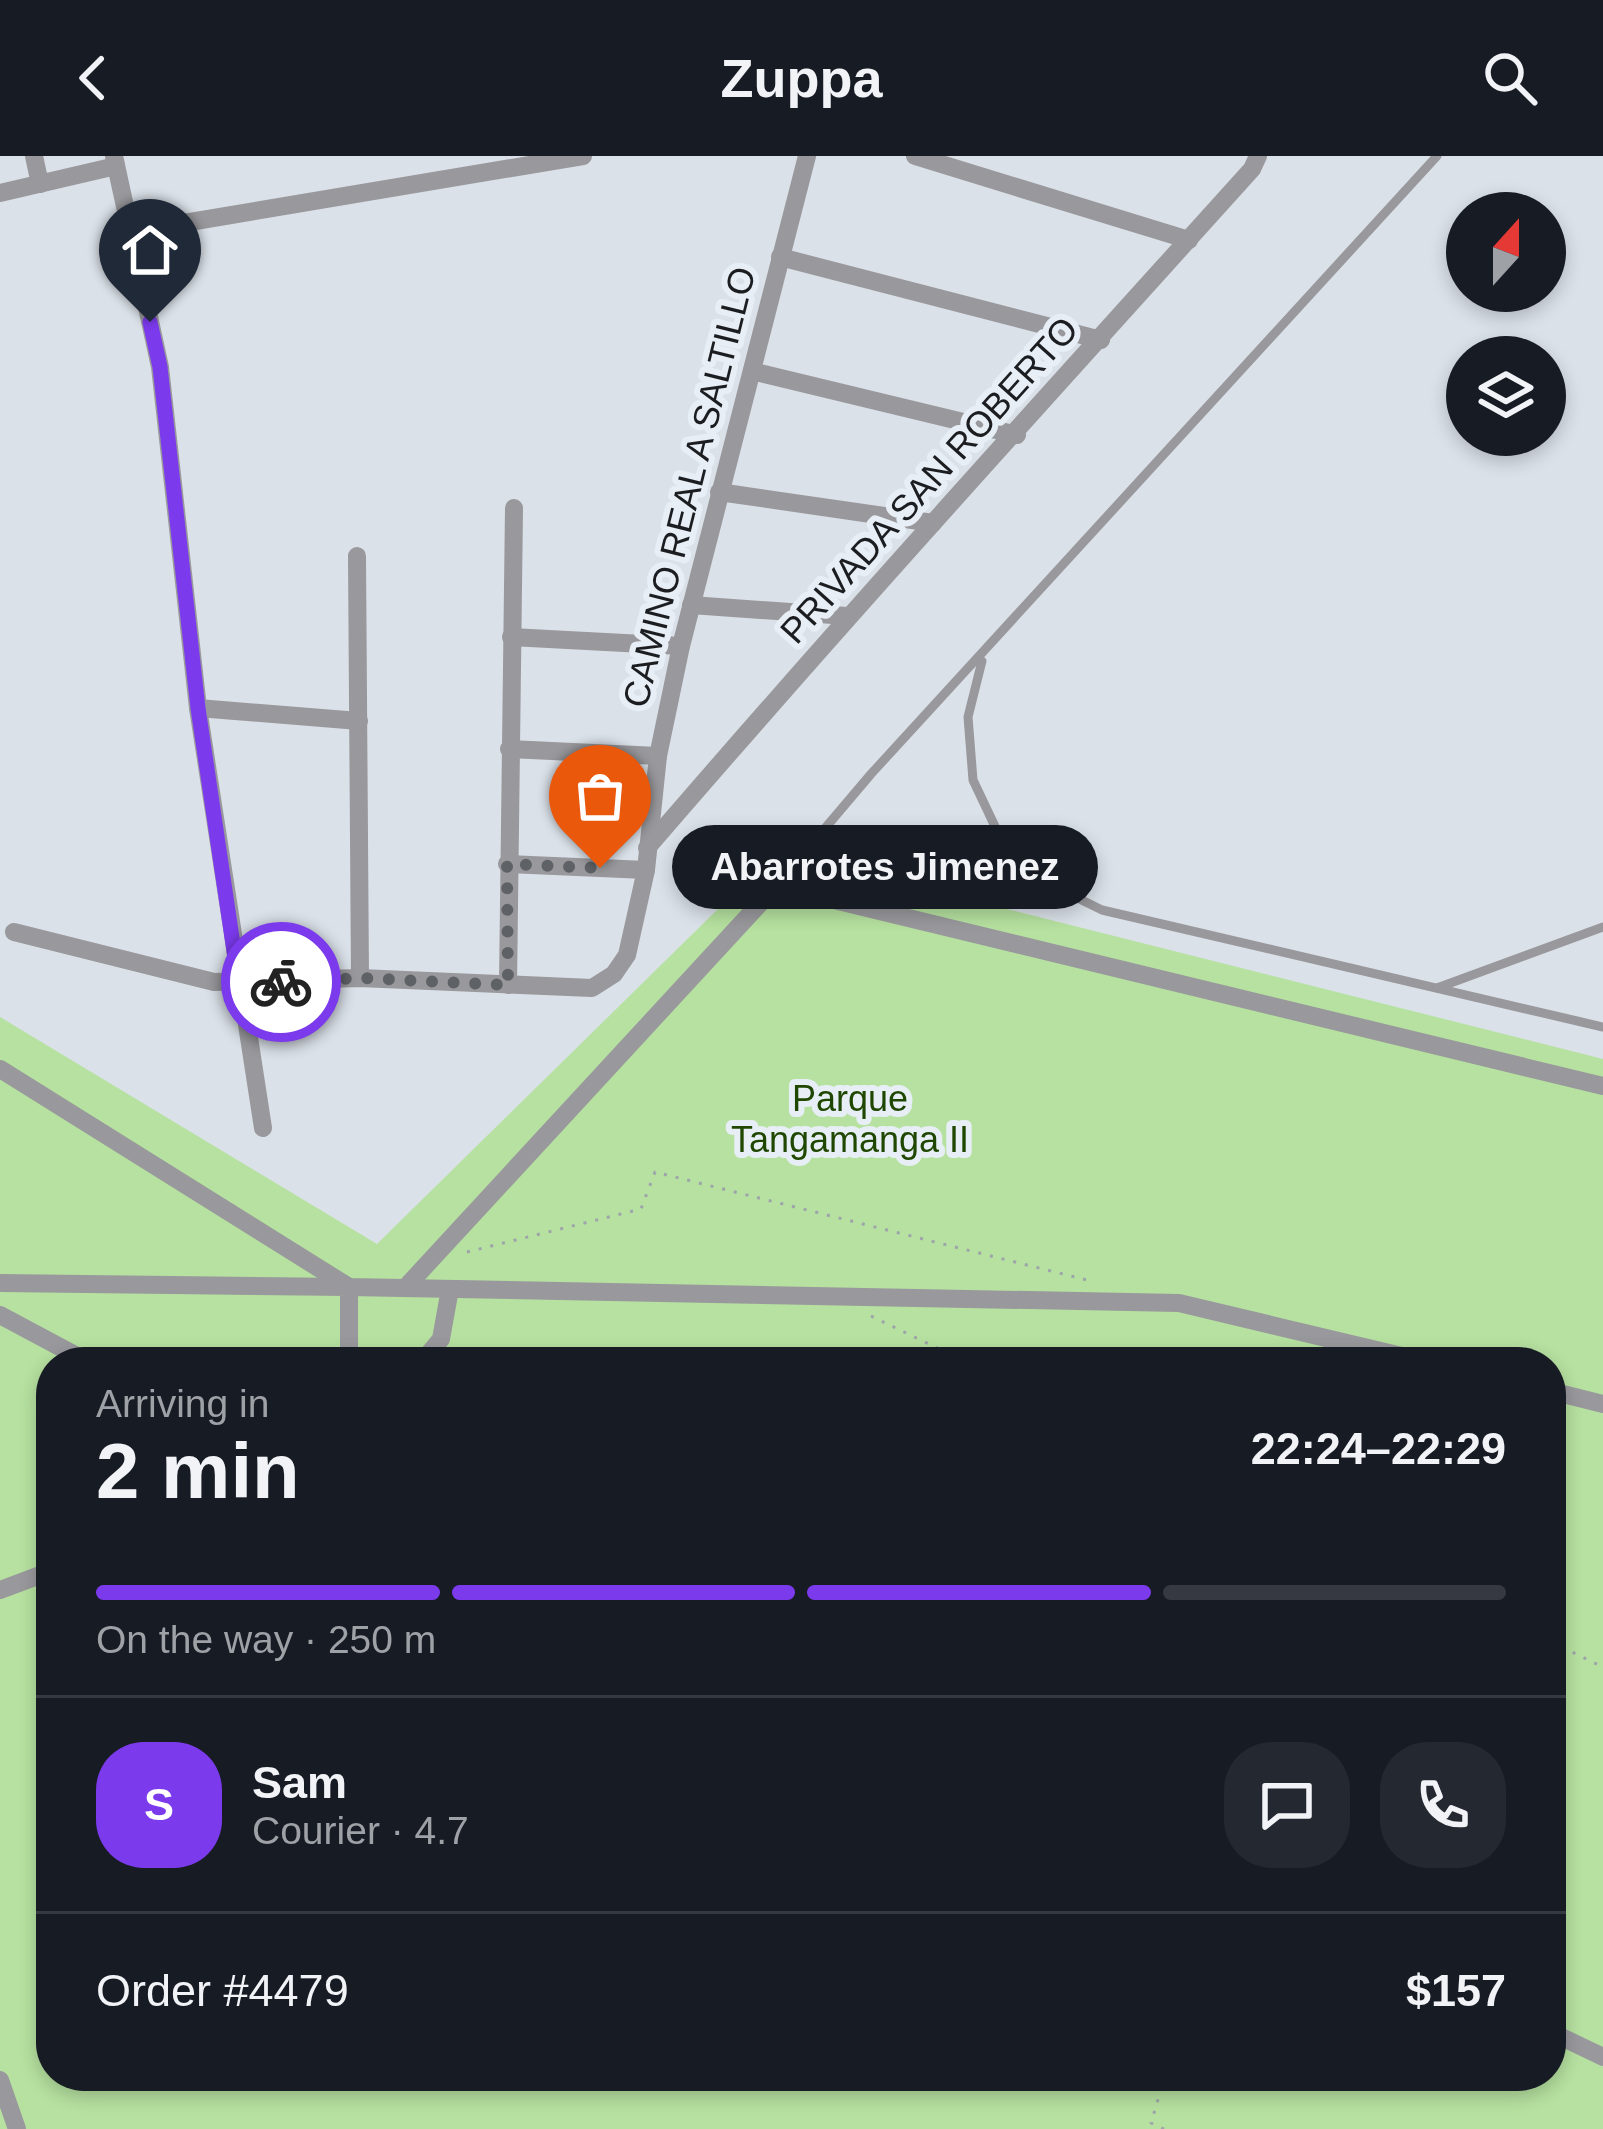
<!DOCTYPE html>
<html lang="en">
<head>
<meta charset="utf-8">
<style>
	:root { --surface:#171b24; --page:#242831; --text:#f1f3f6; --muted:#9ea1a6; --line:#363941; --accent:#7c3aed }
	body { margin:0; font-family:Helvetica,sans-serif; background:var(--page); color:var(--text); height:100vh; display:flex; flex-direction:column; font-size:45px; white-space:nowrap }
	* { box-sizing:border-box; margin:0 }
	p { font-size:39px; color:var(--muted) }
	.icon { flex:none; width:66px; height:66px; fill:none; stroke:currentColor; stroke-width:2; stroke-linecap:round; stroke-linejoin:round }
	.map { position:relative; flex:1; overflow:hidden }
	.sheet { position:absolute; left:36px; top:1191px; width:1530px; height:744px; display:flex; flex-direction:column; background:var(--surface); border-radius:48px; box-shadow:0 6px 18px #0003 }
	.sheet>* { flex:none }
	.needle { width:78px; rotate:21deg }
	.tools { position:absolute; left:1446px; top:36px; display:grid; gap:24px }
	.tools a { display:grid; place-items:center; width:120px; height:120px; border-radius:50%; background:var(--surface); box-shadow:0 6px 18px #0003; font-size:60px }
	.pin { position:absolute; display:grid; place-items:center; width:102px; height:102px; color:#fff; margin:-123px -51px; border-radius:50% 50% 50% 0; rotate:-45deg; box-shadow:0 0 12px #0007 }
	.pin .icon { rotate:45deg }
	.courier { position:absolute; display:grid; place-items:center; width:120px; height:120px; margin:-60px; border:9px solid #7c3aed; border-radius:50%; background:#fff; color:#222; box-shadow:0 3px 15px #0007 }
	.bubble { position:absolute; height:84px; border-radius:42px; background:var(--surface); box-shadow:0 6px 18px #0003; font-size:39px; font-weight:700; line-height:84px; text-align:center }
	.head em { font-style:normal; font-weight:700 }
	.head div { display:flex; flex-direction:column-reverse }
	.head { display:flex; align-items:center; justify-content:space-between; height:204px; padding:0 60px }
	h1 { font-size:78px; font-weight:700; line-height:90px }
	.bar { display:grid; grid-template-columns:repeat(4,1fr); gap:18px 12px; align-content:center; height:144px; padding:0 60px }
	.bar i { height:15px; border-radius:9px; background:var(--line) }
	.bar .selected { background:var(--accent) }
	.bar p { grid-column:span 4 }
	.line { display:flex; align-items:center; gap:30px; padding:0 60px; border-top:3px solid var(--line) }
	.line div { flex:1 }
	.round { display:grid; place-items:center; flex:none; width:126px; height:126px; border-radius:48px; background:var(--page) }
	header { display:flex; justify-content:space-between; align-items:center; height:156px; padding:0 60px; background:var(--surface); font-size:54px; font-weight:700 }
	.map>svg:first-child { display:block }
	.green { fill:#b6e1a0; fill-rule:evenodd }
	.lines { fill:none; stroke-linecap:round; stroke-linejoin:round }
	.path { stroke:#9ea4a9; stroke-width:3; stroke-dasharray:3 9; stroke-linecap:butt }
	.lane { stroke:#99989c; stroke-width:9 }
	.street { stroke:#99989c; stroke-width:18 }
	.done { stroke:#5e6266; stroke-width:12; stroke-dasharray:0 21.6 }
	.route { stroke:#7c3aed; stroke-width:15 }
	.labels { text-anchor:middle; dominant-baseline:central; stroke-width:12; stroke-linejoin:round; paint-order:stroke }
	.street-label { font-size:36px; fill:#1b1d20; stroke:#e7eef5 }
	.park-label { font-size:36px; fill:#1f4700; stroke:#e7eef5 }
</style>
</head>
<body>
<header><svg class="icon" aria-label="back" viewBox="0 0 24 24"><path d="M15 5l-7 7 7 7"/></svg>Zuppa<svg class="icon" aria-label="search" viewBox="0 0 24 24"><circle cx="10" cy="10" r="6"/><path d="M15 15l6 6"/></svg></header>
<div class="map">
<svg width="1603" height="1973" viewBox="0 0 1603 1973">
	<rect width="100%" height="100%" fill="#dae1e8"/>
	<!-- green -->
	<path class="green" d="M777,695L1603,903V1973H0V861L377,1088ZM51,1206H1551V1920H51Z"/>
	<g class="lines">
		<!-- path -->
		<g class="path">
			<path d="M467,1096L641,1053L655,1016L1091,1125"/>
			<path d="M871,1160L966,1206"/>
			<path d="M1551,1486L1603,1511"/>
			<path d="M1551,1504L1556,1491"/>
			<path d="M1164,1973L1151,1967L1165,1920"/>
		</g>
		<!-- lane -->
		<g class="lane">
			<path d="M982,505L968,561L973,624L1000,681L1045,726L1102,754L1603,871"/>
			<path d="M776,730L871,618L1437,0"/>
			<path d="M1437,832L1603,771"/>
		</g>
		<!-- street -->
		<g class="street">
			<path d="M34,0L40,28"/>
			<path d="M114,0L160,211L198,552L263,972"/>
			<path d="M915,0L1189,84"/>
			<path d="M0,37L116,10"/>
			<path d="M130,76L583,0"/>
			<path d="M780,101L1101,184"/>
			<path d="M752,215L1017,279"/>
			<path d="M719,336L933,367"/>
			<path d="M357,400L360,822"/>
			<path d="M691,449L847,460"/>
			<path d="M511,481L681,490"/>
			<path d="M198,552L359,565"/>
			<path d="M509,593L658,600"/>
			<path d="M647,692C845,462 1049,238 1252,13L1258,0"/>
			<path d="M507,708L646,714"/>
			<path d="M14,776L214,826L360,822L592,832L614,818L627,799L646,714L658,600L681,490L807,0"/>
			<path d="M508,829L514,352"/>
			<path d="M0,913L349,1131L1179,1147L1427,1206"/>
			<path d="M0,1127L349,1131V1206"/>
			<path d="M405,1132L776,730L1603,930"/>
			<path d="M0,1159L88,1206"/>
			<path d="M422,1206L441,1183L450,1133"/>
			<path d="M1551,1235L1603,1248"/>
			<path d="M0,1434L51,1415"/>
			<path d="M1551,1876L1603,1901"/>
			<path d="M0,1924L17,1973"/>
		</g>
	</g>
	<g class="lines">
		<!-- done -->
		<path class="done" d="M281,826L360,822L508,829L507,708L600,712"/>
		<!-- route -->
		<path class="route" d="M150,166L160,211L198,552L239,829L281,826"/>
	</g>
	<g class="labels">
		<!-- street labels -->
		<g class="street-label">
			<text transform="translate(929 324) rotate(-48)">PRIVADA SAN ROBERTO</text>
			<text transform="translate(689 331) rotate(-76)">CAMINO REAL A SALTILLO</text>
		</g>
		<!-- park labels -->
		<g class="park-label">
			<text x="850" y="942">Parque<tspan x="850" dy="41">Tangamanga II</tspan></text>
		</g>
	</g>
</svg>
<div class="tools">
<a><svg class="needle" viewBox="-14 -14 28 28"><path d="M0-13l5 13h-10z" fill="#e53935"/><path d="M0 13l5-13h-10z" fill="#9ea1a6"/></svg></a>
<a><svg class="icon" aria-label="layers" viewBox="0 0 24 24"><path d="M12 4l9 5-9 5-9-5zM3 14l9 5 9-5"/></svg></a>
</div>
<div class="pin" style="left:600px;top:712px;background:#ea580c"><svg class="icon" aria-label="bag" viewBox="0 0 24 24"><path d="M5 8h14l-1 12H6zM9 8a3 3 0 0 1 6 0"/></svg></div>
<div class="pin" style="left:150px;top:166px;background:#1f2937"><svg class="icon" aria-label="home" viewBox="0 0 24 24"><path d="M3 11l9-7 9 7M6 9v11h12V9"/></svg></div>
<div class="courier" style="left:281px;top:826px"><svg class="icon" aria-label="bike" viewBox="0 0 24 24"><circle cx="6" cy="16" r="4"/><circle cx="18" cy="16" r="4"/><path d="M6 16l4-8h5l3 8M10 8l3 8H6M13 5h3"/></svg></div>
<div class="bubble" style="left:672px;top:669px;width:426px">Abarrotes Jimenez</div>
<section class="sheet">
<div class="head"><div><h1>2 min</h1><p>Arriving in</p></div><em>22:24–22:29</em></div>
<div class="bar"><i class="selected"></i><i class="selected"></i><i class="selected"></i><i></i><p>On the way · 250 m</p></div>
<div class="line" style="height:216px"><b class="round" style="background:var(--accent);color:#fff">S</b><div><b>Sam</b><p>Courier · 4.7</p></div><a class="round"><svg class="icon" aria-label="chat" viewBox="0 0 24 24"><path d="M4 5h16v11H9l-5 4z"/></svg></a><a class="round"><svg class="icon" aria-label="phone" viewBox="0 0 24 24"><path d="M5 4h4l2 5-3 2q2 4 5 5l2-3 5 2v4C11 20 4 13 5 4z"/></svg></a></div>
<div class="line" style="height:156px"><div>Order #4479</div><b>$157</b></div>
</section>
</div>
</body>
</html>
